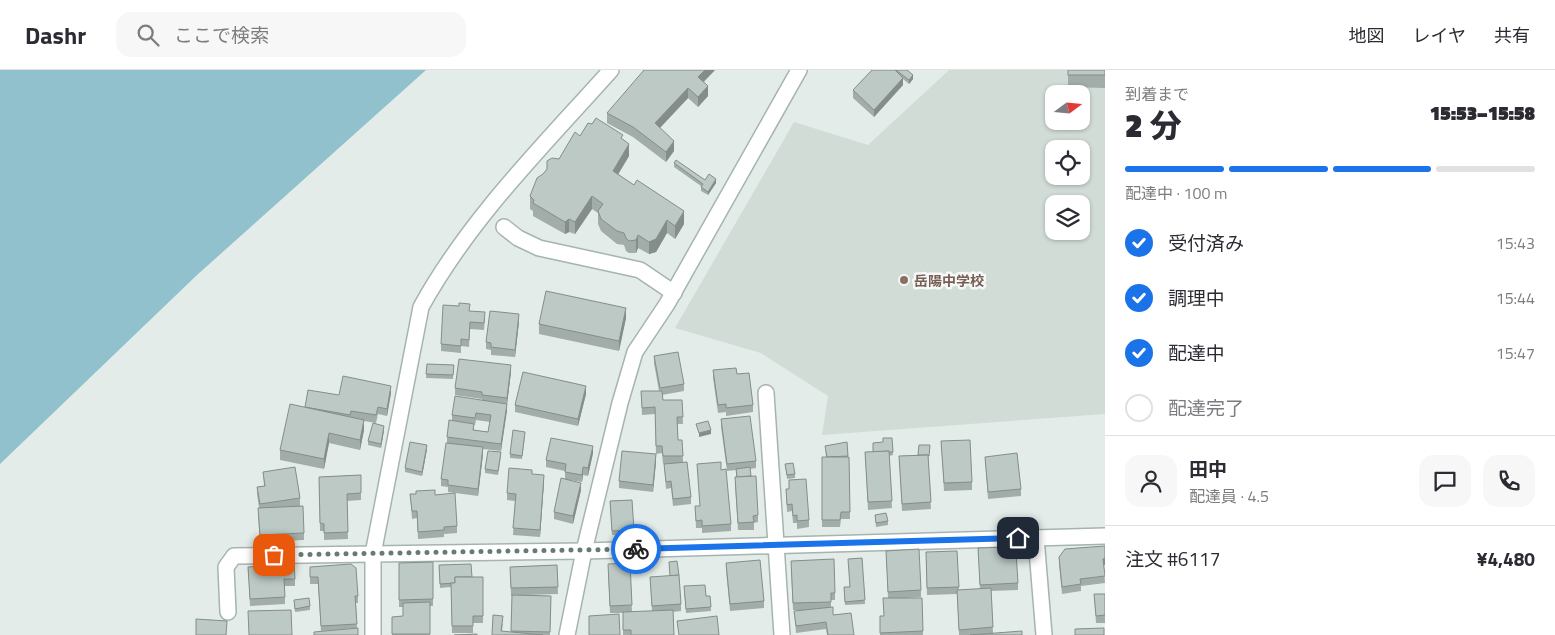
<!DOCTYPE html>
<html lang="ja">
<head>
<meta charset="utf-8">
<style>
	:root { --surface:#fff; --page:#f7f7f7; --text:#2b2b33; --muted:#7c7c81; --line:#e1e1e2; --accent:#1a73e8 }
	body { margin:0; font-family:"Titillium Web","Noto Sans JP",sans-serif; background:var(--page); color:var(--text); height:100vh; display:flex; flex-direction:column; font-size:19px; white-space:nowrap }
	* { box-sizing:border-box; margin:0 }
	p { font-size:16px; color:var(--muted) }
	.icon { flex:none; width:28px; height:28px; fill:none; stroke:currentColor; stroke-width:2; stroke-linecap:round; stroke-linejoin:round }
	.map { position:relative; flex:1; overflow:hidden }
	.sheet { display:flex; flex-direction:column; background:var(--surface); width:450px }
	.sheet>* { flex:none }
	.needle { width:32px; rotate:74deg }
	.controls { position:absolute; left:1045px; top:15px; display:grid; gap:10px }
	.controls a { display:grid; place-items:center; width:45px; height:45px; border-radius:10px; background:var(--surface); box-shadow:0 1px 4px #0004; font-size:25px }
	.pin { position:absolute; display:grid; place-items:center; width:42px; height:42px; color:#fff; margin:-21px; border-radius:10px; box-shadow:0 2px 8px #0006 }
	.courier { position:absolute; display:grid; place-items:center; width:50px; height:50px; margin:-25px; border:4px solid #1a73e8; border-radius:50%; background:#fff; color:#222; box-shadow:0 1px 6px #0007 }
	.summary em { font-style:normal; font-weight:800 }
	.summary div { display:flex; flex-direction:column-reverse }
	.summary { display:flex; align-items:center; justify-content:space-between; height:85px; padding:0 20px }
	h1 { font-size:32px; font-weight:800; line-height:38px }
	.bar { display:grid; grid-template-columns:repeat(4,1fr); gap:8px 5px; align-content:center; height:60px; padding:0 20px }
	.bar i { height:6px; border-radius:4px; background:var(--line) }
	.bar .current { background:var(--accent) }
	.bar p { grid-column:span 4 }
	.line { display:flex; align-items:center; gap:12px; padding:0 20px; border-top:1px solid var(--line) }
	.line div { flex:1 }
	.round { display:grid; place-items:center; flex:none; width:52px; height:52px; border-radius:15px; background:var(--page) }
	ol { padding:0 20px; list-style:none }
	li { display:flex; align-items:center; gap:15px; height:55px }
	li p { margin-inline-start:auto }
	li .icon { padding:5px; border-radius:50%; background:var(--accent); color:#fff; stroke-width:4 }
	li:last-child { color:var(--muted) }
	li i { width:28px; height:28px; border:2px solid var(--line); border-radius:50% }
	header { display:flex; align-items:center; gap:30px; box-sizing:border-box; height:70px; padding:0 25px; background:var(--surface); border-bottom:1px solid var(--line) }
	header strong { font-size:24px }
	nav { display:flex; gap:28px; margin-inline-start:auto; font-size:18px }
	.search { width:350px; height:45px; background:var(--page); display:flex; align-items:center; gap:12px; box-sizing:border-box; padding:0 18px; border-radius:15px; color:var(--muted); font-size:19px }
	main { display:flex; flex:1; min-height:0 }
	.map>svg:first-child { display:block }
	.built { fill:#d2dcd7; fill-rule:evenodd }
	.water { fill:#90c1cc }
	.lines { fill:none; stroke-linecap:round; stroke-linejoin:round }
	.minor-casing { stroke:#a6b4af; stroke-width:18 }
	.minor { stroke:#fff; stroke-width:15 }
	.wall { fill:#a2ada9; fill-rule:evenodd }
	.shaded-wall { fill:#848d89 }
	.building { fill:#bcc9c4; stroke:#848d89 }
	.done { stroke:#677a74; stroke-width:5; stroke-dasharray:0 9 }
	.route { stroke:#1a73e8; stroke-width:6 }
	.education-dot { fill:#8d6e63; stroke:#f4f8f6; stroke-width:2 }
	.labels { text-anchor:middle; dominant-baseline:central; stroke-width:5; stroke-linejoin:round; paint-order:stroke }
	.education-label { font-size:14px; font-weight:bold; fill:#785e54; stroke:#f4f8f6; text-anchor:start }
</style>
</head>
<body>
<header>
<strong>Dashr</strong>
<div class="search"><svg class="icon" aria-label="search" viewBox="0 0 24 24"><circle cx="10" cy="10" r="6"/><path d="M15 15l6 6"/></svg>ここで検索</div>
<nav><a>地図</a><a>レイヤ</a><a>共有</a></nav>
</header>
<main>
<div class="map">
<svg width="1105" height="565" viewBox="0 0 1105 565">
	<rect width="100%" height="100%" fill="#e3ece8"/>
	<!-- built -->
	<path class="built" d="M949,0H1105V344L822,365L828,326L761,283L675,258L794,52L868,75ZM1054,24H1081V51H1054ZM1054,79H1081V106H1054ZM1054,134H1081V161H1054Z"/>
	<!-- water -->
	<path class="water" d="M0,0H426L197,205L0,394Z"/>
	<g class="lines">
		<defs>
			<g id="minor">
				<path d="M504,157L518,168L539,178L640,200L674,223"/>
				<path d="M766,323L782,565"/>
				<path d="M1036,468L1044,565"/>
				<path d="M228,542L226,497L234,486L584,481L1105,466"/>
				<path d="M373,565V484L421,237C470,148 544,75 611,0"/>
				<path d="M567,565L584,481L620,333L635,282L667,234L799,0"/>
			</g>
		</defs>
		<!-- minor casing -->
		<use href="#minor" class="minor-casing"/>
		<!-- minor -->
		<use href="#minor" class="minor"/>
	</g>
	<!-- wall -->
	<g class="wall">
		<path d="M715,0L704,12L708,26L698,37L688,28L660,58L674,81L666,92L633,67L607,53V43Z"/>
		<path d="M872,0H907L913,9L909,14L903,9V15L874,47L853,28V20Z"/>
		<path d="M1068,0H1105V18L1068,17Z"/>
		<path d="M580,66L623,69L629,86L618,104L684,154L675,169L667,163L656,182L649,184L638,178L636,183H629L626,181L624,175L617,174L601,161L598,154V143L592,139L575,164L569,162L565,164L533,146V141L530,139V126L559,89Z"/>
		<path d="M674,93L705,110L716,113L708,125L701,121V116L674,97Z"/>
		<path d="M470,241L485,249L484,260L470,259L469,277L461,276V283L441,281V274Z"/>
		<path d="M626,248L619,281L539,264V254Z"/>
		<path d="M519,252L515,287L491,285V280L486,279V272Z"/>
		<path d="M654,286L684,314V321L662,325L663,330H682L683,354H677L678,370H682L683,392L691,427V434L673,436L671,418L666,419L664,394L678,393L663,394L662,383L656,384L655,344L642,345L641,321H659L654,293Z"/>
		<path d="M427,294L454,295L453,309L426,308Z"/>
		<path d="M713,300L737,304L753,335V342L726,346V342L718,343L713,308Z"/>
		<path d="M511,302L501,381L483,379V384L478,426L448,422V417L441,416V409L447,373V367L452,351V345L482,330V329L455,325V318ZM476,350L490,352L488,362L474,360V355H475Z"/>
		<path d="M391,323L387,346L378,344L376,353L364,351V360L360,380L329,373L324,399L280,390V380L305,337L339,325Z"/>
		<path d="M586,324L578,356L515,342V335Z"/>
		<path d="M721,349L756,391V398L750,399L758,445V452L754,453V460H738L735,414V407H736V400L727,401L721,357Z"/>
		<path d="M384,360L381,378L368,375V371Z"/>
		<path d="M525,366L522,389L510,388V384Z"/>
		<path d="M892,368L893,385L889,386L892,438L868,440L865,382H873L883,372Z"/>
		<path d="M941,371L972,412V420L944,421Z"/>
		<path d="M847,372L848,387H849L850,449H841L840,457H822V387H826L825,376Z"/>
		<path d="M930,375L928,390L931,439L902,441L899,386L918,385Z"/>
		<path d="M427,379L422,406L405,402V398Z"/>
		<path d="M593,383L588,406L583,405L582,412L570,410L581,420L573,454L554,449V442L565,409V401L546,397V390Z"/>
		<path d="M501,386L498,405L485,403V399Z"/>
		<path d="M985,387L1021,419V426L988,429Z"/>
		<path d="M656,392L653,422L619,418V411Z"/>
		<path d="M697,394L721,400L731,454V461L702,463V458H696L695,436H700Z"/>
		<path d="M785,394L795,404V408L787,409Z"/>
		<path d="M263,402L300,428V436L304,463V470L260,472L258,445L259,438L257,424V417L264,416Z"/>
		<path d="M361,405V430L347,431L348,469L324,470V461H320L319,407Z"/>
		<path d="M789,410L809,450V457L797,459V453H793L792,441L787,442L786,419H789Z"/>
		<path d="M544,412L540,467L513,465L515,431L507,430V423Z"/>
		<path d="M410,424L435,425L457,456V463L444,464V467L418,469L417,448L412,449Z"/>
		<path d="M632,430L634,464L612,465L610,431Z"/>
		<path d="M875,445L888,451V455L876,457Z"/>
		<path d="M978,478L1018,513V520L991,521L993,563L1022,565H959L957,524L927,525L926,489L957,481L959,520L980,519Z"/>
		<path d="M886,481L921,520V527L906,528H922L923,565H925H880V546H884L888,528Z"/>
		<path d="M1059,487L1104,496L1105,513L1081,516V521L1062,524L1059,494Z"/>
		<path d="M862,488L865,534L845,535L844,517H849Z"/>
		<path d="M433,492V536H430V565H392V547L403,546V537H399V493Z"/>
		<path d="M630,493L632,542L652,541L650,507L681,534V541L673,542L674,565H623V543H610L608,501Z"/>
		<path d="M726,493L764,531V538L730,541L726,500Z"/>
		<path d="M439,495L472,507H483V553H473V563H452L451,517L440,518Z"/>
		<path d="M557,495L558,524L526,525L551,526L550,565H492L503,553L502,561L511,562L512,526H511L510,497Z"/>
		<path d="M248,497L295,509V516H285V534L250,536Z"/>
		<path d="M310,497L358,526V533H356L357,558L321,561L318,514H310Z"/>
		<path d="M791,498L835,523V530H831V537L833,545L854,565H827L826,559L796,563L794,541L800,540H793Z"/>
		<path d="M684,520L706,526H710L711,541L686,543Z"/>
		<path d="M1094,524H1105V553H1096Z"/>
		<path d="M294,530L310,536V540L295,542Z"/>
	</g>
	<!-- shaded-wall -->
	<g class="shaded-wall">
		<path d="M705,0H715L698,17V7Z"/>
		<path d="M913,5V9L909,14V10Z"/>
		<path d="M903,8V15L874,47V40Z"/>
		<path d="M708,16V26L698,37V27Z"/>
		<path d="M688,18V28L655,63V53Z"/>
		<path d="M674,71V81L666,92V82Z"/>
		<path d="M629,74V86L613,113V101Z"/>
		<path d="M716,109V113L708,125V122Z"/>
		<path d="M592,126V139L575,164V152Z"/>
		<path d="M684,141V154L675,169V156Z"/>
		<path d="M569,149V162L565,164V152Z"/>
		<path d="M667,150V163L656,182L649,184V172Z"/>
		<path d="M638,165V178L636,183V170Z"/>
		<path d="M626,238V248L619,281V271Z"/>
		<path d="M519,244V252L515,287V280Z"/>
		<path d="M511,295V302L507,335V328Z"/>
		<path d="M391,316V323L387,346V339Z"/>
		<path d="M586,316V324L578,356V349Z"/>
		<path d="M507,334V341L501,381V374Z"/>
		<path d="M364,350V360L360,380V370Z"/>
		<path d="M384,356V360L381,378V374Z"/>
		<path d="M711,360V364L699,367V363Z"/>
		<path d="M329,363V373L324,399V389Z"/>
		<path d="M427,375V379L422,406V402Z"/>
		<path d="M593,376V383L588,406V398Z"/>
		<path d="M483,377V384L478,426V419Z"/>
		<path d="M656,384V392L653,422V415Z"/>
		<path d="M583,397V405L582,412V405Z"/>
		<path d="M544,405V412L540,467V460Z"/>
		<path d="M581,413V420L573,454V446Z"/>
		<path d="M1105,488V495L1103,496V489Z"/>
	</g>
	<!-- building -->
	<g class="building">
		<path d="M644,0H705L698,7L708,16L698,27L688,18L655,53L674,71L666,82L633,57L607,43Z"/>
		<path d="M872,0H895L903,8L874,40L853,20Z"/>
		<path d="M896,0H907L913,5L909,10Z"/>
		<rect x="1068" y="0" width="37" height="5"/>
		<path d="M596,48L623,65L621,68L629,74L613,101L634,115L637,110L684,141L675,156L667,150L656,169L649,172L638,165L636,170L629,171L626,168L624,163L617,161L601,149L598,141L603,134L592,126L575,152L569,149L565,152L533,133L534,130L530,126L537,108L543,104L547,99V91L552,88L559,89L575,62L580,66L588,53L592,54Z"/>
		<path d="M676,90L705,110L709,104L716,109L708,122L701,117L703,114L674,93Z"/>
		<path d="M546,221L626,238L619,271L539,254Z"/>
		<path d="M459,233L470,234L469,241L485,242L484,253L470,252L469,270L461,269V276L441,274L443,235L459,236Z"/>
		<path d="M490,241L519,244L515,280L491,277V273L486,272Z"/>
		<path d="M678,282L684,314L660,318L654,286Z"/>
		<path d="M459,289L511,295L507,328L482,325V322L455,318Z"/>
		<path d="M427,294L454,295L453,305L426,304Z"/>
		<path d="M736,298L737,304L749,303L753,335L726,338V334L718,335L713,300Z"/>
		<path d="M523,302L586,316L578,349L515,335Z"/>
		<path d="M343,306L391,316L387,339L378,337L376,345L351,341L350,345L305,337L308,320L339,325Z"/>
		<path d="M641,321H662L663,330H682L683,347H677L678,370H682L683,386H663L662,376H656L655,337L642,338Z"/>
		<path d="M455,326L507,334L501,374L447,367L449,350L474,354L473,360L488,362L491,345L476,343L475,348L452,345Z"/>
		<path d="M290,334L364,350L360,370L329,363L324,389L280,380Z"/>
		<path d="M750,346L756,391L727,394L721,349Z"/>
		<path d="M708,351L711,360L699,363L696,354Z"/>
		<path d="M373,353L384,356L381,374L368,371Z"/>
		<path d="M513,360L525,362L522,386L510,384Z"/>
		<path d="M551,368L593,376L588,398L583,397L582,405L565,402L566,394L546,390Z"/>
		<path d="M883,368H892L893,382H889V381L873,382V373L883,372Z"/>
		<path d="M970,370L972,412L944,413L941,371Z"/>
		<path d="M410,372L427,375L422,402L405,398Z"/>
		<path d="M847,372L848,386L827,387L825,376Z"/>
		<path d="M446,373L483,377L478,419L448,415V410L441,409Z"/>
		<path d="M919,375H930L929,386L928,385H918Z"/>
		<path d="M488,381L501,382L498,401L485,399Z"/>
		<path d="M622,381L656,384L653,415L619,411Z"/>
		<path d="M889,381L892,431L868,432L865,382Z"/>
		<path d="M1017,383L1021,419L988,422L985,387Z"/>
		<path d="M928,385L931,432L902,434L899,386Z"/>
		<path d="M822,387H849L850,442H841L840,450H822Z"/>
		<path d="M687,392L691,427L673,429L671,411L666,412L664,394Z"/>
		<path d="M721,392V400L726,399L731,454L702,456V450L696,451L695,436H700L697,394Z"/>
		<path d="M793,393L795,404L787,405L785,394Z"/>
		<path d="M295,397L300,428L260,434L257,417L265,416L263,402Z"/>
		<path d="M750,397L751,406L737,407L736,399Z"/>
		<path d="M509,398L532,400V404L544,405L540,460L513,458L516,424L507,423Z"/>
		<path d="M361,405V423L347,424L348,462L324,463V454L320,453L319,407Z"/>
		<path d="M756,406L758,445L753,446L754,452L738,453L735,407Z"/>
		<path d="M561,408L581,413L573,446L554,442Z"/>
		<path d="M806,409L809,450L797,451V445L793,446L792,434L787,435L786,419H789V410Z"/>
		<path d="M435,420V425L455,423L457,456L444,457V460L418,462L417,441H412L410,424H416V421Z"/>
		<path d="M632,430L634,460L612,461L610,431Z"/>
		<path d="M303,436L304,463L260,465L258,438Z"/>
		<path d="M886,443L888,451L876,453L875,445Z"/>
		<path d="M1105,476V488L1103,489L1105,506L1080,509L1081,514L1062,517L1059,487L1065,479Z"/>
		<path d="M1010,477L1016,482L1018,513L980,515L978,478Z"/>
		<path d="M919,479L921,520L888,522L886,481Z"/>
		<path d="M957,481L959,517L927,518L926,482Z"/>
		<path d="M862,488L865,530L845,532L844,517H850L848,489Z"/>
		<path d="M834,489L835,523H831V532L793,533L791,491Z"/>
		<path d="M760,490L764,531L730,534L726,493Z"/>
		<path d="M677,491L679,505L670,506L669,492Z"/>
		<path d="M433,492V529L399,530V493Z"/>
		<path d="M630,493L632,535L610,536L608,494Z"/>
		<path d="M294,494L295,509H284L285,527L250,529L248,497Z"/>
		<path d="M351,494L356,498L358,526H355L357,554L321,556L318,507H310V497Z"/>
		<path d="M471,494L472,507H455V513L440,514L439,495Z"/>
		<path d="M557,495L558,517L511,518L510,497Z"/>
		<path d="M679,505L681,534L652,536L650,507Z"/>
		<path d="M455,507H483V546H473V556H452L451,513H455Z"/>
		<path d="M705,515L706,526H710L711,537L686,539L684,516Z"/>
		<path d="M991,518L993,557L959,560L957,520Z"/>
		<path d="M1094,524H1105V545L1096,546Z"/>
		<path d="M512,525L551,526L550,562L511,561Z"/>
		<path d="M309,528L310,536L295,539L294,530Z"/>
		<path d="M883,528H922L923,561L880,563V546H884Z"/>
		<path d="M430,532V564H392V547L403,546V533Z"/>
		<path d="M833,537V545L851,543L854,565H828L826,552L796,556L794,541Z"/>
		<path d="M291,540L292,565H249L248,541Z"/>
		<path d="M673,540L674,565H631V560H623V542Z"/>
		<path d="M619,544L620,565H589V546Z"/>
		<path d="M493,545L503,546L501,561L543,565H492Z"/>
		<path d="M717,546L719,565H679L677,551Z"/>
		<path d="M196,549L227,551L226,565H196Z"/>
		<path d="M358,558V565H314V562Z"/>
		<path d="M1104,558V565H1075V559Z"/>
		<path d="M1022,561V565H970Z"/>
		<path d="M477,564V565H454Z"/>
	</g>
	<g class="lines">
		<!-- done -->
		<path class="done" d="M274,485L636,479"/>
		<!-- route -->
		<path class="route" d="M636,479L1018,468"/>
	</g>
	<!-- markers -->
	<circle class="education-dot" cx="904" cy="210" r="5"/>
	<g class="labels">
		<!-- education labels -->
		<g class="education-label">
			<text x="914" y="210">岳陽中学校</text>
		</g>
	</g>
</svg>
<div class="controls">
<a><svg class="needle" viewBox="-14 -14 28 28"><path d="M0-13l5 13h-10z" fill="#e53935"/><path d="M0 13l5-13h-10z" fill="#7c7c81"/></svg></a>
<a><svg class="icon" aria-label="locate" viewBox="0 0 24 24"><circle cx="12" cy="12" r="6"/><path d="M12 2v4M12 18v4M2 12h4M18 12h4"/></svg></a>
<a><svg class="icon" aria-label="layers" viewBox="0 0 24 24"><path d="M12 4l9 5-9 5-9-5zM3 14l9 5 9-5"/></svg></a>
</div>
<div class="pin" style="left:274px;top:485px;background:#ea580c"><svg class="icon" aria-label="bag" viewBox="0 0 24 24"><path d="M5 8h14l-1 12H6zM9 8a3 3 0 0 1 6 0"/></svg></div>
<div class="pin" style="left:1018px;top:468px;background:#1f2937"><svg class="icon" aria-label="home" viewBox="0 0 24 24"><path d="M3 11l9-7 9 7M6 9v11h12V9"/></svg></div>
<div class="courier" style="left:636px;top:479px"><svg class="icon" aria-label="bike" viewBox="0 0 24 24"><circle cx="6" cy="16" r="4"/><circle cx="18" cy="16" r="4"/><path d="M6 16l4-8h5l3 8M10 8l3 8H6M13 5h3"/></svg></div>
</div>
<section class="sheet">
<div class="summary"><div><h1>2 分</h1><p>到着まで</p></div><em>15:53–15:58</em></div>
<div class="bar"><i class="current"></i><i class="current"></i><i class="current"></i><i></i><p>配達中 · 100 m</p></div>
<ol>
<li><svg class="icon" aria-label="check" viewBox="0 0 24 24"><path d="M5 12l5 5 9-10"/></svg>受付済み<p>15:43</p></li>
<li><svg class="icon" aria-label="check" viewBox="0 0 24 24"><path d="M5 12l5 5 9-10"/></svg>調理中<p>15:44</p></li>
<li><svg class="icon" aria-label="check" viewBox="0 0 24 24"><path d="M5 12l5 5 9-10"/></svg>配達中<p>15:47</p></li>
<li><i></i>配達完了</li>
</ol>
<div class="line" style="height:90px"><a class="round"><svg class="icon" aria-label="person" viewBox="0 0 24 24"><circle cx="12" cy="8" r="4"/><path d="M4 21q1-7 8-7t8 7"/></svg></a><div><b>田中</b><p>配達員 · 4.5</p></div><a class="round"><svg class="icon" aria-label="chat" viewBox="0 0 24 24"><path d="M4 5h16v11H9l-5 4z"/></svg></a><a class="round"><svg class="icon" aria-label="phone" viewBox="0 0 24 24"><path d="M5 4h4l2 5-3 2q2 4 5 5l2-3 5 2v4C11 20 4 13 5 4z"/></svg></a></div>
<div class="line" style="height:65px"><div>注文 #6117</div><b>¥4,480</b></div>
</section>
</main>
</body>
</html>
